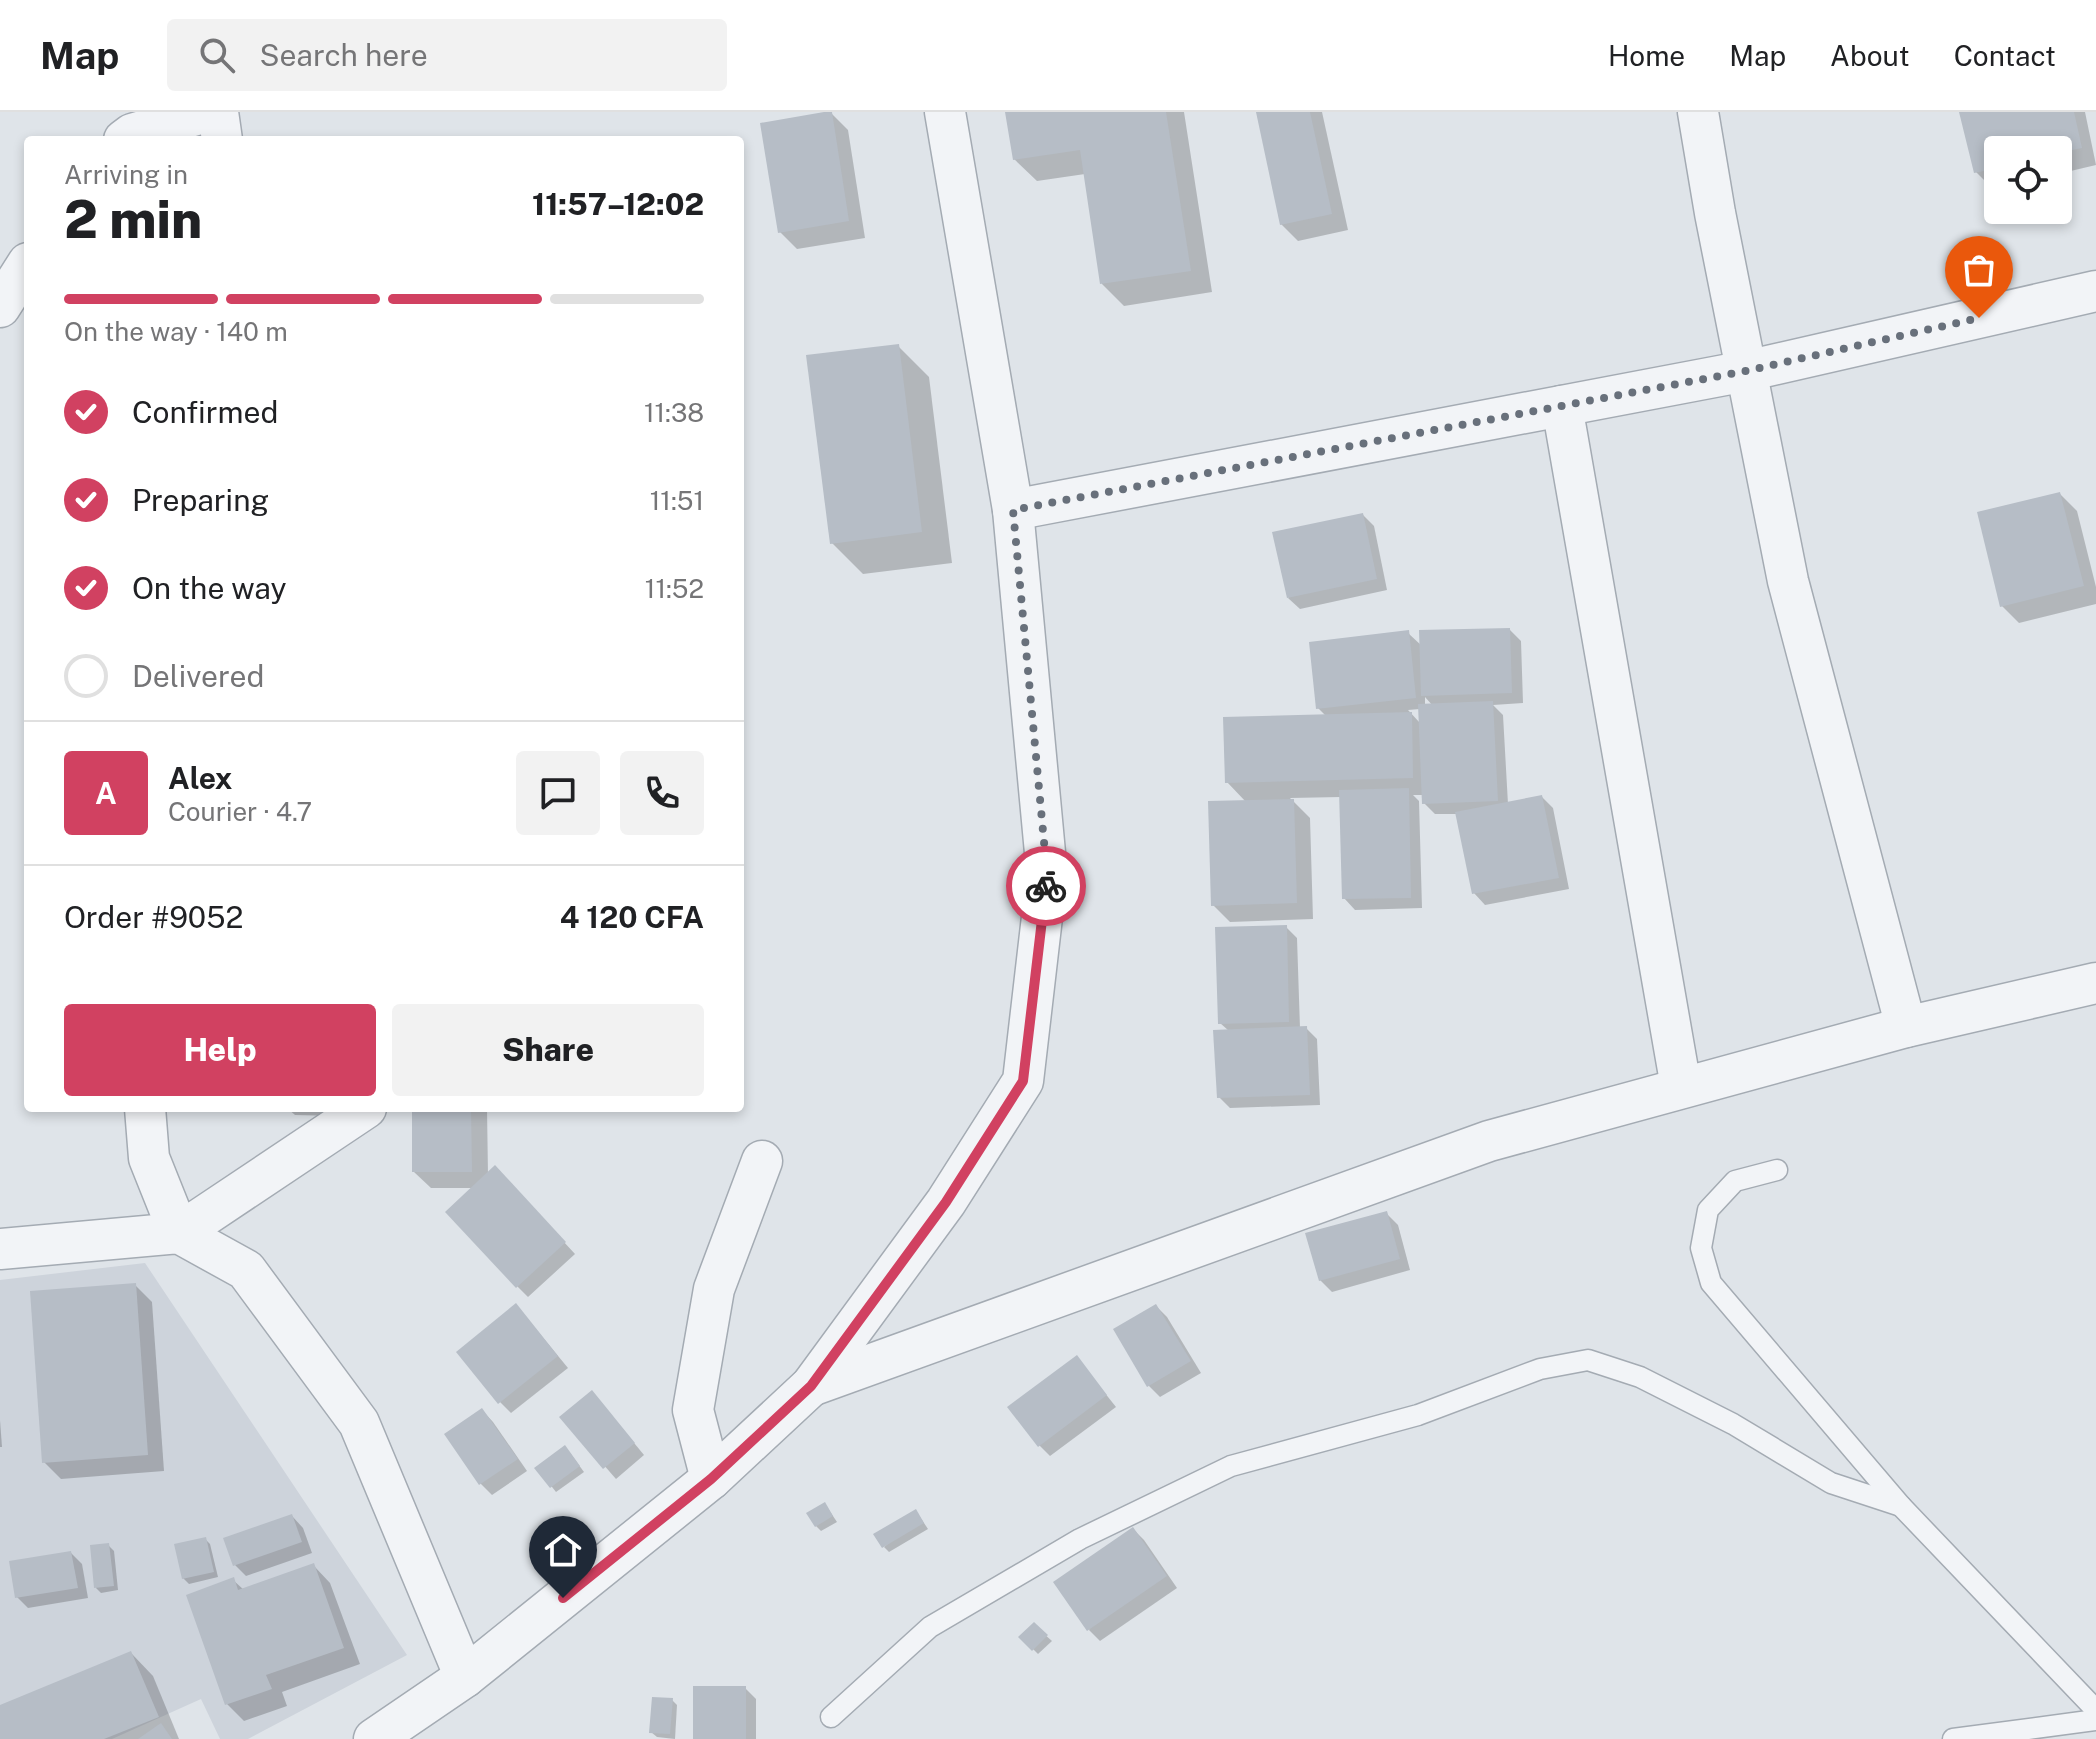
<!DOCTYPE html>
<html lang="en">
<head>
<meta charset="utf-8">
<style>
	:root { --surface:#fff; --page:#f2f2f2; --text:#202124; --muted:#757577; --line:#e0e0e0; --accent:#d14161 }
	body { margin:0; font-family:"Public Sans",sans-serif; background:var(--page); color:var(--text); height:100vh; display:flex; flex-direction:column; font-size:30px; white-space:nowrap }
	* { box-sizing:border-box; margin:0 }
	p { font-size:26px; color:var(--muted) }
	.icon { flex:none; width:44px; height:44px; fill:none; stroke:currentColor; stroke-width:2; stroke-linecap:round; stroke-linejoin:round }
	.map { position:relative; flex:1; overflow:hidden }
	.sheet { position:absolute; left:24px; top:24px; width:720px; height:976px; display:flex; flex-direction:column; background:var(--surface); border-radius:8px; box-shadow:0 4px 12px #0003 }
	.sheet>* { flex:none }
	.controls { position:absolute; left:1984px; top:24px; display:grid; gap:16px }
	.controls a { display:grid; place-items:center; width:88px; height:88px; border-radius:8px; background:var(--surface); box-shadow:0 4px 12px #0003; font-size:40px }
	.pin { position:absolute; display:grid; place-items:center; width:68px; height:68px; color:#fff; margin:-82px -34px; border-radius:50% 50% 50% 0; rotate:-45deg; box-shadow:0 0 8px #0007 }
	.pin .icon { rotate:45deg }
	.courier { position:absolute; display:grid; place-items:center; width:80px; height:80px; margin:-40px; border:6px solid #d14161; border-radius:50%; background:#fff; color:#222; box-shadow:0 2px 10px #0007 }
	.summary em { font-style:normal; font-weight:800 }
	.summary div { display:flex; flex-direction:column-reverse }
	.summary { display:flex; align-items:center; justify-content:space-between; height:136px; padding:0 40px }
	h1 { font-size:52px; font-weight:800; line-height:60px }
	.bar { display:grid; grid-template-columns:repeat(4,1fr); gap:12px 8px; align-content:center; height:96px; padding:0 40px }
	.bar i { height:10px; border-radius:6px; background:var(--line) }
	.bar .current { background:var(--accent) }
	.bar p { grid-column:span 4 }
	.line { display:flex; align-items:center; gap:20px; padding:0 40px; border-top:2px solid var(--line) }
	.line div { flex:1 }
	.round { display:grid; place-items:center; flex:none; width:84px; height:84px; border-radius:8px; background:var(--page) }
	ol { padding:0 40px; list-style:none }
	li { display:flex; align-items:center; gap:24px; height:88px }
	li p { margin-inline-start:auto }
	li .icon { padding:8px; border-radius:50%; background:var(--accent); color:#fff; stroke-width:4 }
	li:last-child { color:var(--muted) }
	li i { width:44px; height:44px; border:4px solid var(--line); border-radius:50% }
	.button { display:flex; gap:16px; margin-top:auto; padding:16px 40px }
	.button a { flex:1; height:92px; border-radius:8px; background:var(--accent); color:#fff; font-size:32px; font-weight:800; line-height:92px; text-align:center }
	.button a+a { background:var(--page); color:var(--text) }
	header { display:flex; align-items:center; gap:48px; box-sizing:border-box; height:112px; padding:0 40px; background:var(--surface); border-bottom:2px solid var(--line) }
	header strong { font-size:38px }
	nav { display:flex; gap:44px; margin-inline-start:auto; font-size:28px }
	.search { width:560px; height:72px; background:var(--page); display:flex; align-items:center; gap:20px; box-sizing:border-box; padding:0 28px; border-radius:8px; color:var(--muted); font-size:30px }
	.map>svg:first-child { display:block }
	.built { fill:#cdd3db }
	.shadow { fill:#0003; fill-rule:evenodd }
	.building { fill:#b6bdc6 }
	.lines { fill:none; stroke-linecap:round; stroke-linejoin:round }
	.service-casing { stroke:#a4abb3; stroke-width:23 }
	.minor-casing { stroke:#a4abb3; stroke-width:43 }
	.service { stroke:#f2f4f7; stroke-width:20 }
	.minor { stroke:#f2f4f7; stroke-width:40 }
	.done { stroke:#68707b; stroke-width:8; stroke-dasharray:0 14.4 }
	.route { stroke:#d14161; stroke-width:10 }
</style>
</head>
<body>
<header>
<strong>Map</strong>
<div class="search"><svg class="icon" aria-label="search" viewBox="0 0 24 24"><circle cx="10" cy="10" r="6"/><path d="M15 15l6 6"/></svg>Search here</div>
<nav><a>Home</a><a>Map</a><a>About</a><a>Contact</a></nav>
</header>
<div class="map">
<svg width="2096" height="1627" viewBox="0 0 2096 1627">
	<rect width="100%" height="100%" fill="#dfe4e9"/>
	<!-- built -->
	<path class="built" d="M145,1151L407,1543L248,1627H220L201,1587L112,1627H0V1168Z"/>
	<!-- shadow -->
	<g class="shadow">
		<path d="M1007,0H1184L1212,180L1124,194L1102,172L1085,62L1037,69L1014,47Z"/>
		<path d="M1258,0H1322L1348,118L1298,129L1281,112Z"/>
		<path d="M1962,0H2085L2096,53L2058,62V38H1998V76L1993,77L1976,60Z"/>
		<path d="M831,1L848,18L865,126L797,137L780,120Z"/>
		<path d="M898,234L929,265L952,451L863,462L832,431Z"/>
		<path d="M2060,382L2077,399L2096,475V492L2019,511L2002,494Z"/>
		<path d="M1363,403L1374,414L1387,478L1300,497L1288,486Z"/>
		<path d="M1510,518L1521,529L1523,591L1493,593L1503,603L1508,692L1542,685L1553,696L1569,777L1485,793L1474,781L1458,702H1435L1424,691L1423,683H1413L1419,689L1422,796L1355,798L1344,786L1341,685L1290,686L1310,706L1313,807L1230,810L1213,793L1246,690L1227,670L1326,604L1318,596L1408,521L1422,534ZM1425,585L1433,594H1425ZM1420,597V611L1408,598Z"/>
		<path d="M1286,815L1297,826L1300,916H1306L1317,927L1320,993L1230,996L1219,985L1229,919L1220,911Z"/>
		<path d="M287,996H378V1005L295,1003Z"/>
		<path d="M414,996H487L488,1063L506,1067L575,1142L528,1185L517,1174L474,1076H431L414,1060Z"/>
		<path d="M1386,1101L1398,1113L1410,1158L1332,1180L1320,1168Z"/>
		<path d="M136,1174L152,1190L164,1359L61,1367L44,1350Z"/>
		<path d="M1156,1194L1167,1205L1201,1261L1160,1285L1149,1274Z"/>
		<path d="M526,1205L568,1256L511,1301L500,1290Z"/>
		<path d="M1077,1246L1116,1295L1050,1344L1039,1333Z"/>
		<path d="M602,1292L644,1343L616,1367L562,1305Z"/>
		<path d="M482,1298L493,1310L527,1359L492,1383L481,1372Z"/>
		<path d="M0,1308L2,1335H0Z"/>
		<path d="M570,1341L584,1360L556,1380L537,1356Z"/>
		<path d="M825,1392L837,1410L821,1419L816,1414Z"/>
		<path d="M292,1404L303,1416L312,1441L246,1464L235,1453Z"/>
		<path d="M920,1405L928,1417L889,1440L884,1435Z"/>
		<path d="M1133,1417L1144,1428L1177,1476L1100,1529L1089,1518Z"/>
		<path d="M205,1427L210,1432L218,1465L189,1472L183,1466Z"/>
		<path d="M108,1433L114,1439L118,1478L101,1481L96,1476Z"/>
		<path d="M71,1441L82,1452L88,1486L28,1496L17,1485Z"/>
		<path d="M314,1454L330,1471L360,1552L282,1580L287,1594L244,1609L227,1592L233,1468L244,1478Z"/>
		<path d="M1034,1513L1052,1529L1038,1542L1021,1525Z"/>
		<path d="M131,1541L153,1564L179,1627H0V1595Z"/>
		<path d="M745,1576L756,1587V1627H695Z"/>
		<path d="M672,1588L677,1593L675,1627L657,1625L651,1620Z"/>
	</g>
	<!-- building -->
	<g class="building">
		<path d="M824,0H832L849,109L778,121L760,11Z"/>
		<path d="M1005,0H1166L1191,159L1100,172L1080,38L1013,48Z"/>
		<path d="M1256,0H1310L1332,102L1280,113Z"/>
		<path d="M1959,0H2074L2082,36L2058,41V38H1998V56L1974,61Z"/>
		<path d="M899,232L922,420L830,432L806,243Z"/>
		<path d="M2060,380L2084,474L2000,495L1977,400Z"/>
		<path d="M1363,401L1377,467L1287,486L1272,420Z"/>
		<path d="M1510,516L1512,581L1421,584L1419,518Z"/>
		<path d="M1409,518L1416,586L1316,597L1309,530Z"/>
		<path d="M1493,589L1498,689L1422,692L1418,592Z"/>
		<path d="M1412,600L1413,666L1225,671L1223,605Z"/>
		<path d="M1409,676L1411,786L1342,787L1339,678Z"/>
		<path d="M1542,683L1559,766L1472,782L1455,700Z"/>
		<path d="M1294,687L1297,791L1211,794L1208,689Z"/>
		<path d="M1287,813L1289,910L1218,912L1215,815Z"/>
		<path d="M1307,914L1310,983L1217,986L1213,918Z"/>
		<path d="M412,996H471L472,1060H412Z"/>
		<path d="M495,1053L566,1130L516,1176L445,1100Z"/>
		<path d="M1387,1099L1400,1147L1319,1169L1305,1121Z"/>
		<path d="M136,1171L148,1343L42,1351L30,1179Z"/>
		<path d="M516,1191L558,1244L498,1292L456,1240Z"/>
		<path d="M1156,1192L1191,1249L1147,1275L1113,1217Z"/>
		<path d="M1077,1243L1107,1283L1038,1335L1007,1295Z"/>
		<path d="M592,1278L635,1331L603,1357L559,1305Z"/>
		<path d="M482,1296L518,1347L479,1373L444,1322Z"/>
		<path d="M565,1333L580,1354L550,1376L534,1356Z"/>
		<path d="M825,1390L833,1404L815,1415L806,1401Z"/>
		<path d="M916,1397L924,1411L882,1436L873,1422Z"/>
		<path d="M292,1402L302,1430L233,1454L223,1426Z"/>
		<path d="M1133,1415L1167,1464L1087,1519L1053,1470Z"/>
		<path d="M206,1425L214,1460L182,1467L174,1432Z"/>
		<path d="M109,1431L114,1474L94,1476L90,1433Z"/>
		<path d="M71,1439L78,1476L15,1486L9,1449Z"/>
		<path d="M314,1451L344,1536L266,1563L272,1577L225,1593L186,1483L234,1465L238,1478Z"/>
		<path d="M1034,1510L1048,1523L1032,1539L1018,1525Z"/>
		<path d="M131,1539L159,1605L104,1627H0V1593Z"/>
		<rect x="693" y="1574" width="53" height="53"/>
		<path d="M652,1585L673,1586L670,1622L649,1621Z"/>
		<path d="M161,1611L172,1627H138Z"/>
	</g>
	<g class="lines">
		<defs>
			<g id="service">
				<path d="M1777,1058L1735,1069L1708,1098L1701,1136L1711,1171L1901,1394L2096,1598"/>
				<path d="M831,1605L930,1515L1080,1427L1231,1354L1418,1303L1540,1257L1588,1248L1640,1265L1733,1312L1831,1371L1901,1394"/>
				<path d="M1953,1627L2096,1608"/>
			</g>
			<g id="minor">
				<path d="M218,0L222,28"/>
				<path d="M1698,0L1715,101L1788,469L1906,915"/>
				<path d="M124,28L132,22L206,0"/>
				<path d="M0,195L28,151"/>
				<path d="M1562,294L1681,975"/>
				<path d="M1013,398L1746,259L2096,179"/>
				<path d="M145,996L149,1046L179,1121L366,996"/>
				<path d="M0,1137L179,1121L246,1158L359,1311L465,1565"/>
				<path d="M811,1274L1489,1029L1906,915L2096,871"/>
				<path d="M711,1367L693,1298L714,1177L762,1049"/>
				<path d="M374,1627L465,1565L711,1367L811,1274L946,1090L1023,969L1047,762L1013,398L945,0"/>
			</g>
		</defs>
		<!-- service casing -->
		<use href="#service" class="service-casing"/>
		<!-- minor casing -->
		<use href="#minor" class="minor-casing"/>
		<!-- service -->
		<use href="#service" class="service"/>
		<!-- minor -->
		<use href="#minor" class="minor"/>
	</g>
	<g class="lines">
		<!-- done -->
		<path class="done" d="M1046,774L1047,762L1013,398L1746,259L1979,206"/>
		<!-- route -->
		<path class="route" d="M563,1486L711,1367L811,1274L946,1090L1023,969L1046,774"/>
	</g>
</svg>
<div class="controls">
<a><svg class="icon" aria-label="locate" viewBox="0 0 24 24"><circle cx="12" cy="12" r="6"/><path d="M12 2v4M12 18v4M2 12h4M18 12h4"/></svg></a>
</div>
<div class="pin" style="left:1979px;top:206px;background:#ea580c"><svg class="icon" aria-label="bag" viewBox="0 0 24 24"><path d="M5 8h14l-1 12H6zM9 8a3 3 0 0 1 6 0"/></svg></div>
<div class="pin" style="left:563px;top:1486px;background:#1f2937"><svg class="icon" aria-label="home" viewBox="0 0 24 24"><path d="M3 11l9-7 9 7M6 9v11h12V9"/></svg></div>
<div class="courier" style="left:1046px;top:774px"><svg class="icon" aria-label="bike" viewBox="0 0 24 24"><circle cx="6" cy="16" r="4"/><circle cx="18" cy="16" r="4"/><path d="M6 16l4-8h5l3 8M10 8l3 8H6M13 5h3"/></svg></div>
<section class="sheet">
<div class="summary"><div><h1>2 min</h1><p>Arriving in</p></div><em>11:57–12:02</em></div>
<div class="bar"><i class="current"></i><i class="current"></i><i class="current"></i><i></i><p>On the way · 140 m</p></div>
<ol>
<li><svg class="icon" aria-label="check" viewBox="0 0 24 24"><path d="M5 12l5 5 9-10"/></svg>Confirmed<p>11:38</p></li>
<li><svg class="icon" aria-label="check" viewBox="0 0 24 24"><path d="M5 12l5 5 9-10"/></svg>Preparing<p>11:51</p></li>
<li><svg class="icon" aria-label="check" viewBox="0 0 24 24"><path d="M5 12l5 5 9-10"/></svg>On the way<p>11:52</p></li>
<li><i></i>Delivered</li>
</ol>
<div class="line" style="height:144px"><b class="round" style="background:var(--accent);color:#fff">A</b><div><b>Alex</b><p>Courier · 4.7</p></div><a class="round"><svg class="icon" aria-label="chat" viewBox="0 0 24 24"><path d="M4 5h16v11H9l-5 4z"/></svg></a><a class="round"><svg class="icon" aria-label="phone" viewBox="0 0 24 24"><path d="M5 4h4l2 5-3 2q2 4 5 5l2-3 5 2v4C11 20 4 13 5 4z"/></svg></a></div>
<div class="line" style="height:104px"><div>Order #9052</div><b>4 120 CFA</b></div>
<div class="button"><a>Help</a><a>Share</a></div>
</section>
</div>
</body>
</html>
